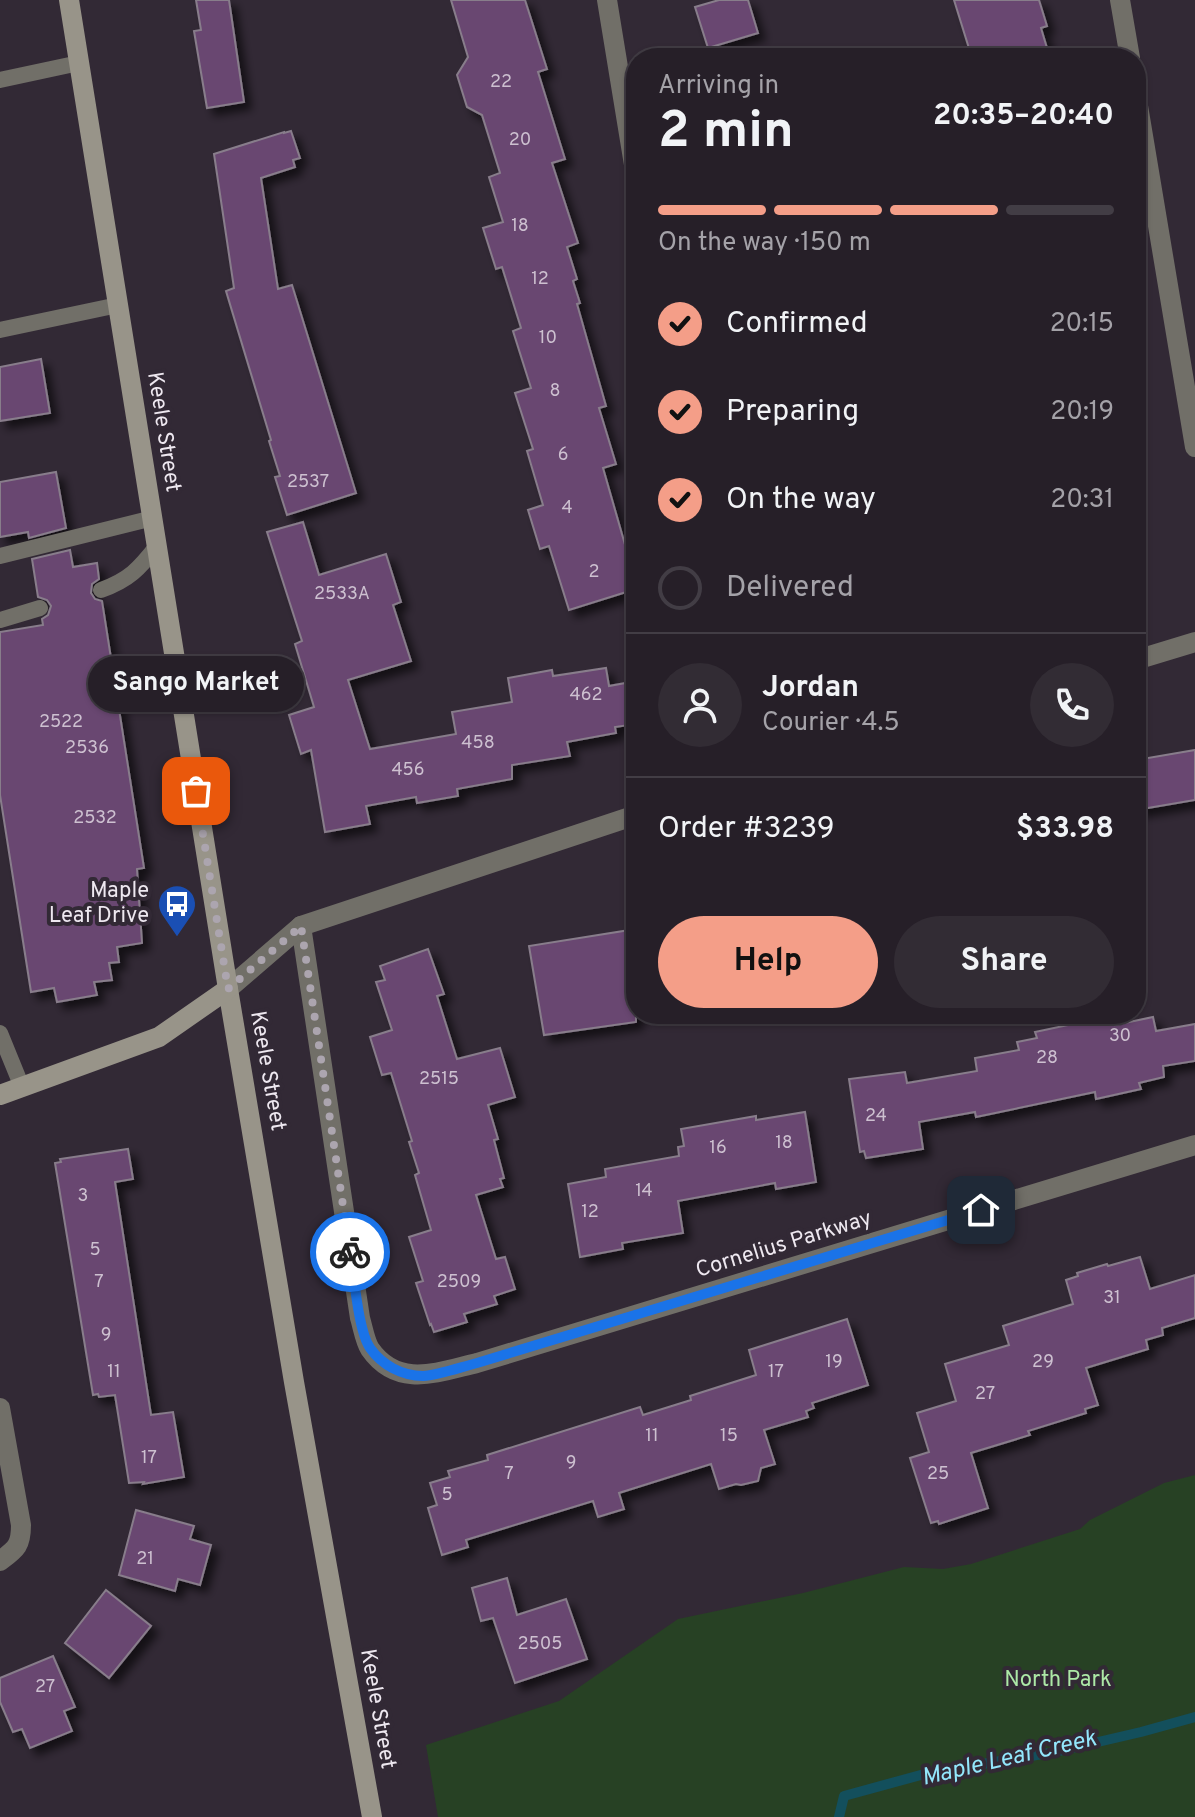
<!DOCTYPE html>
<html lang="en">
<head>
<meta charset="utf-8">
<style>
	:root { --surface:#261f28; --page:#322c34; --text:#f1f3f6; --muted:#a4a2a8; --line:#423d45; --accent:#f49e88 }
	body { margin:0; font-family:Overpass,sans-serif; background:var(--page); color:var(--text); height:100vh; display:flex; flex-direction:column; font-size:30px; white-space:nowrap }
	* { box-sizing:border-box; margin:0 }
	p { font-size:26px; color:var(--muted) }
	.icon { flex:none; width:44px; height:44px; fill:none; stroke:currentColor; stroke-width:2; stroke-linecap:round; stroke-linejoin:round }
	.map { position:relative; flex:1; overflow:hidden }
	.panel { position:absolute; left:626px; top:48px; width:520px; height:976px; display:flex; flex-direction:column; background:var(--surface); border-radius:32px; box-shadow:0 2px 6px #0004,0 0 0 2px var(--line) }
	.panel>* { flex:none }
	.pin { position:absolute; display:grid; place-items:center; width:68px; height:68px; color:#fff; margin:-34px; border-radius:16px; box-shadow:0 4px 12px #0006 }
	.courier { position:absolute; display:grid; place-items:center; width:80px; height:80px; margin:-40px; border:6px solid #1a73e8; border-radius:50%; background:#fff; color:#222; box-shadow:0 2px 10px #0007 }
	.bubble { position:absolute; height:56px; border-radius:28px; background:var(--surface); box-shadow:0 2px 6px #0004,0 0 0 2px var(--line); font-size:26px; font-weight:700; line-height:56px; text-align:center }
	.head em { font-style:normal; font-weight:700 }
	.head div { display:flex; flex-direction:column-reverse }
	.head { display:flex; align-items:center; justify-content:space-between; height:136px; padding:0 32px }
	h1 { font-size:52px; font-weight:700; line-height:60px }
	.bar { display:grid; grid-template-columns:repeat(4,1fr); gap:12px 8px; align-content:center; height:96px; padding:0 32px }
	.bar i { height:10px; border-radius:6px; background:var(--line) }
	.bar .selected { background:var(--accent) }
	.bar p { grid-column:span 4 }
	.line { display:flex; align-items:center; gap:20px; padding:0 32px; border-top:2px solid var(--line) }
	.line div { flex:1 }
	.round { display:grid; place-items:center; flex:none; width:84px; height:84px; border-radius:42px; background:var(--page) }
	ol { padding:0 32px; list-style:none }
	li { display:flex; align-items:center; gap:24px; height:88px }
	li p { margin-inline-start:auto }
	li .icon { padding:8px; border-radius:50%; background:var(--accent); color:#111; stroke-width:4 }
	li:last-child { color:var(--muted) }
	li i { width:44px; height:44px; border:4px solid var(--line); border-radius:50% }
	.button { display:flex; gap:16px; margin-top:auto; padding:16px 32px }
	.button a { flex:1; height:92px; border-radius:48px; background:var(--accent); color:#111; font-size:32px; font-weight:700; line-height:92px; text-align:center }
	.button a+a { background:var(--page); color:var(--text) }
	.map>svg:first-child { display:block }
	.green { fill:#274124 }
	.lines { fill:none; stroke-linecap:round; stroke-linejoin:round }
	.stream { stroke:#134f5c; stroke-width:10 }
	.building { fill:#694771; stroke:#887d8b; stroke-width:2; filter:url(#shadow) }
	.lane { stroke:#716f68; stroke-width:16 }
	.street { stroke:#716f68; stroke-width:20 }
	.secondary { stroke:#989489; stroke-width:20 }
	.done { stroke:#aca5af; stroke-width:8; stroke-dasharray:0 14.4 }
	.route { stroke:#1a73e8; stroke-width:10 }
	.labels { text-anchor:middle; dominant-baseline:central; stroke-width:8; stroke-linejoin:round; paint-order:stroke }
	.number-label { font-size:18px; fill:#cdc0d0 }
	.street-label { font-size:22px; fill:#eee8f0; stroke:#322935 }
	.poi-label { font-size:22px; fill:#eee8f0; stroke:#322935; text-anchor:end }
	.park-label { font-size:22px; fill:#ace8a6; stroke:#322935 }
	.water-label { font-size:24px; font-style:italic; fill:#93e7fc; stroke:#322935 }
</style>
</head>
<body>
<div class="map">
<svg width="1195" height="1817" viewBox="0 0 1195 1817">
	<defs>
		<filter id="shadow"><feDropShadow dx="7" dy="7" stdDeviation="4" flood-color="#0009"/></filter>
	</defs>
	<rect width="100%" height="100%" fill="#322935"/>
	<!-- green -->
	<path class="green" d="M1195,1475V1817H438L426,1745L559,1701L678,1619L803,1593L904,1567L943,1569L971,1564L1080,1529L1090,1520L1164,1483Z"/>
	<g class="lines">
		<!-- stream -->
		<path class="stream" d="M839,1817L844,1796L928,1773L1055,1752L1141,1732L1195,1717"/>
	</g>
	<!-- building -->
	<g class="building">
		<path d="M196,0H229L244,102L207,108L194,31L201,30Z"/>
		<path d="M451,0H525L547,69L538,72L565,159L552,163L578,243L567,247L577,279L573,281L580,303L577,304L606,406L599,408L616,464L603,468L636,583V589L569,610L549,546L540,549L528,510L543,505L527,451L533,449L515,393L531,388L513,331L521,328L502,267L496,269L483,228L503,222L489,177L500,173L482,115L467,107L457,75L468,57Z"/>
		<path d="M719,0H748L758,33L708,48L695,7Z"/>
		<path d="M954,0H1039L1047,26L1041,28L1050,58H972Z"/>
		<path d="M291,131L300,158L293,160L295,167L261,178L278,289L292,285L356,493L287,515L275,477L280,476L269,441L271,440L226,291L234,288L214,154L284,132V133Z"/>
		<path d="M41,359L50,413L0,421V367Z"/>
		<path d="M56,472L66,528L29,538L28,532L0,537V482Z"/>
		<path d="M303,522L319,575L386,554L401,602L393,605L411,661L348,680L370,749L456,734L452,712L512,702L508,678L552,670L553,676L606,668L609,686L636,681V724L615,727L616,733L567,742L570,756L512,765V779L457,789L458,796L417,803L416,797L366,806L370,824L325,832L311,750L301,754L289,715L314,707L295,644L302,641L267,532Z"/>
		<path d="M70,550L73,567L97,563L99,579L92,584L91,593L95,599L102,601L144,868L137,869L142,943L117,947L119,962L109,963L112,980L94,982L97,995L57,1002L54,988L31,992L0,795V632L43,625L42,619L48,615L51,606L47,600L38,597L32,559Z"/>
		<path d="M1195,750V800L1136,810V760Z"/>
		<path d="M636,929V1022L544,1035L529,946Z"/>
		<path d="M428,949L444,994L437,996L457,1059L500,1048L515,1097L488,1105L498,1139L494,1140L504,1178L500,1179L503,1187L476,1195L496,1259L505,1257L515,1289L494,1296L497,1304L464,1314L467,1322L434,1332L431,1324L430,1325L416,1283L423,1281L409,1237L431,1230L415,1175L419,1173L409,1142L412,1141L391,1073L382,1075L370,1037L392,1030L376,982L385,980L380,966Z"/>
		<path d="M1086,1014H1112L1115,1025L1153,1017L1156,1031L1195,1024V1061L1163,1066L1164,1077L1139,1083L1141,1089L1096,1099L1095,1092L976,1117L975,1112L919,1122L923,1149L866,1158L864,1151L860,1152L849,1079L905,1072L907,1083L977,1071L975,1058L1019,1050L1017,1042L1037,1038L1035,1032L1087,1021Z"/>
		<path d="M805,1112L816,1182L776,1189L775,1183L678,1201L683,1233L622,1243L623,1249L580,1257L568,1184L606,1177L605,1169L679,1156L678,1147L684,1146L681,1129L756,1116V1120Z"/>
		<path d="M128,1149L133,1179L115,1182L151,1415L173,1412L184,1477L143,1484L144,1482L129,1483L115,1395L99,1397L98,1394L93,1395L55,1163L61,1162L60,1159Z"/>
		<path d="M1140,1257L1150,1289L1195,1275V1318L1162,1328L1163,1335L1146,1340L1148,1349L1086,1368L1098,1405L1085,1409L1086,1413L1028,1431L1030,1435L971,1453L988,1508L939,1524L938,1521L931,1523L910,1458L929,1452L917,1413L956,1401L945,1364L1009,1345L1003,1326L1073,1304L1066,1280L1078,1276L1077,1273L1107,1264L1108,1266Z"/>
		<path d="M847,1319L868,1385L812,1403L814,1408L806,1411L808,1417L764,1430L775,1464L761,1468L758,1481L741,1485L736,1484L719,1489L711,1464L619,1493L624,1509L598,1517L593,1501L466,1540L468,1547L442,1555L428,1508L437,1505L430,1483L450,1477L448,1471L488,1460L487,1455L640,1407L643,1415L691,1400L690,1396L756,1375L749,1350Z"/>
		<path d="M136,1510L194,1526L190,1539L211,1545L200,1585L178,1579L175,1591L119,1575Z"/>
		<path d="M507,1578L517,1615L566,1599L587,1659L515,1683L493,1618L481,1621L472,1588Z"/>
		<path d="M106,1590L151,1626L109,1678L65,1643Z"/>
		<path d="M53,1656L75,1707L64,1711L72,1731L30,1748L22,1729L13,1732L0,1702V1678Z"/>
	</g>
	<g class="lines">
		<!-- lane -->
		<g class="lane">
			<path d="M0,80L79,63"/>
			<path d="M0,330L118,305"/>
			<path d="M0,556L153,518"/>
			<path d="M101,590C129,580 139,569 157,546"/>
			<path d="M0,620L40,608"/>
			<path d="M0,1033L22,1087"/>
		</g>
		<!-- street -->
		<g class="street">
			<path d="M607,0L636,177"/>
			<path d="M1120,0L1130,58"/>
			<path d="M1136,94L1195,447"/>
			<path d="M1136,660L1195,642"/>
			<path d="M301,926L360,1318C363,1328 365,1341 370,1349C398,1389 438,1372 477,1363L1195,1145"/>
			<path d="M228,989L301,926L636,815"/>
			<path d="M0,1408L21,1525C21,1546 16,1549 0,1561"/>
		</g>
		<!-- secondary -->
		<g class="secondary">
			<path d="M69,0L228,989L294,1382L372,1817"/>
			<path d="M0,1095L159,1037L228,989"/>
		</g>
	</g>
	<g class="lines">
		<!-- done -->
		<path class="done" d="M196,791L228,989L301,926L350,1252"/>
		<!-- route -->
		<path class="route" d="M350,1252C354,1274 358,1331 370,1348C382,1365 402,1376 423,1376C439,1375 461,1367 477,1363L981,1210"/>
	</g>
	<!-- icons -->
	<defs>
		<symbol id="bus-pin" viewBox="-11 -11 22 30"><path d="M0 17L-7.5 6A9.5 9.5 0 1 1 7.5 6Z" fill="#1a4fb4" stroke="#322935"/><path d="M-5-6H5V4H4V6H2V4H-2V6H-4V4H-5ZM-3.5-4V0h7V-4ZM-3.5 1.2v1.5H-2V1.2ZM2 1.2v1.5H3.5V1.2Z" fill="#fff"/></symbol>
	</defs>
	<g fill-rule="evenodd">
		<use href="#bus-pin" x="155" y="882" width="44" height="60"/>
	</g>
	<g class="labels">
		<!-- number labels -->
		<g class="number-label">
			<text x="501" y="82">22</text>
			<text x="520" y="140">20</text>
			<text x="520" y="226">18</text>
			<text x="540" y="279">12</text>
			<text x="548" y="338">10</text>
			<text x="555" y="391">8</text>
			<text x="563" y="455">6</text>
			<text x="308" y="482">2537</text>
			<text x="567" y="508">4</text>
			<text x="594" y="572">2</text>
			<text x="342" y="594">2533A</text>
			<text x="586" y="695">462</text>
			<text x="61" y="722">2522</text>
			<text x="478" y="743">458</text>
			<text x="87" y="748">2536</text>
			<text x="408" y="770">456</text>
			<text x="95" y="818">2532</text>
			<text x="1120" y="1036">30</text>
			<text x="1047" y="1058">28</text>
			<text x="439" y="1079">2515</text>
			<text x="876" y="1116">24</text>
			<text x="784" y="1143">18</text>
			<text x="718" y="1148">16</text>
			<text x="644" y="1191">14</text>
			<text x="83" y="1196">3</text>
			<text x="590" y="1212">12</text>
			<text x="95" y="1250">5</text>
			<text x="99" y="1282">7</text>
			<text x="459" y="1282">2509</text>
			<text x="1112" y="1298">31</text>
			<text x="106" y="1335">9</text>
			<text x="834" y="1362">19</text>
			<text x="1043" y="1362">29</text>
			<text x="114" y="1372">11</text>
			<text x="776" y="1372">17</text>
			<text x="985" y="1394">27</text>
			<text x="652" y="1436">11</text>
			<text x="729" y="1436">15</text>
			<text x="149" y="1458">17</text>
			<text x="571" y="1463">9</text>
			<text x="509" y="1474">7</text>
			<text x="938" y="1474">25</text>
			<text x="447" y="1495">5</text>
			<text x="145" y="1559">21</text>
			<text x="540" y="1644">2505</text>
			<text x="45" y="1687">27</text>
		</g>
		<!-- street labels -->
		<g class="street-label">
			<text transform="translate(163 432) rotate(81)">Keele Street</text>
			<text transform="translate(267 1071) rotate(80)">Keele Street</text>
			<text transform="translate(784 1245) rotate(-17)">Cornelius Parkway</text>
			<text transform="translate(377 1709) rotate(80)">Keele Street</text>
		</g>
		<!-- poi labels -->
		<g class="poi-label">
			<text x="149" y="891">Maple<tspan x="149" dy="25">Leaf Drive</tspan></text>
		</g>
		<!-- park labels -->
		<g class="park-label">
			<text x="1058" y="1680">North Park</text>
		</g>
		<!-- water labels -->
		<g class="water-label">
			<text transform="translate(1009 1759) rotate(-13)">Maple Leaf Creek</text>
		</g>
	</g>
</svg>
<div class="pin" style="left:196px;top:791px;background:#ea580c"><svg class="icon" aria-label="bag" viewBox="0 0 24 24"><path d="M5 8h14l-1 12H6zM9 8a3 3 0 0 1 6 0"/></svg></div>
<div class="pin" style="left:981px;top:1210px;background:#1f2937"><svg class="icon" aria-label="home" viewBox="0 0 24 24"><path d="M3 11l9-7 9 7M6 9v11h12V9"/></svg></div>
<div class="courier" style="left:350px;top:1252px"><svg class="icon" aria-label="bike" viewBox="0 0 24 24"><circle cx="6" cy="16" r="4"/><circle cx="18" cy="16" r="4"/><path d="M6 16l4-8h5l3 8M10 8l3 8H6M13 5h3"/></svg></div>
<div class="bubble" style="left:88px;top:656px;width:216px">Sango Market</div>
<section class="panel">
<div class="head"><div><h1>2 min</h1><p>Arriving in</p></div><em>20:35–20:40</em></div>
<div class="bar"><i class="selected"></i><i class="selected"></i><i class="selected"></i><i></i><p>On the way · 150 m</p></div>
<ol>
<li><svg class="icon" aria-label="check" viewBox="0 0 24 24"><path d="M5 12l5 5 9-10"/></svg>Confirmed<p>20:15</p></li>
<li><svg class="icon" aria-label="check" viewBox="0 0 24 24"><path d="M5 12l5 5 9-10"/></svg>Preparing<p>20:19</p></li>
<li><svg class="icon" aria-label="check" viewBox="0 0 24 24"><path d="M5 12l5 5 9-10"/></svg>On the way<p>20:31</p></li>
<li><i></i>Delivered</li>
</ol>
<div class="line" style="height:144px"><a class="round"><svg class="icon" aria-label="person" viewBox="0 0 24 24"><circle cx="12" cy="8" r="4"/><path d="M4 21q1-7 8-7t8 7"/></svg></a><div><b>Jordan</b><p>Courier · 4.5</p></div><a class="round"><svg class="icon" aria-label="phone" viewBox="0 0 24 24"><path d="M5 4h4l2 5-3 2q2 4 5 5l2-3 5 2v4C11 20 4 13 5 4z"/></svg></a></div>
<div class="line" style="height:104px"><div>Order #3239</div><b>$33.98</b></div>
<div class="button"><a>Help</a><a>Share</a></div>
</section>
</div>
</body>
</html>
